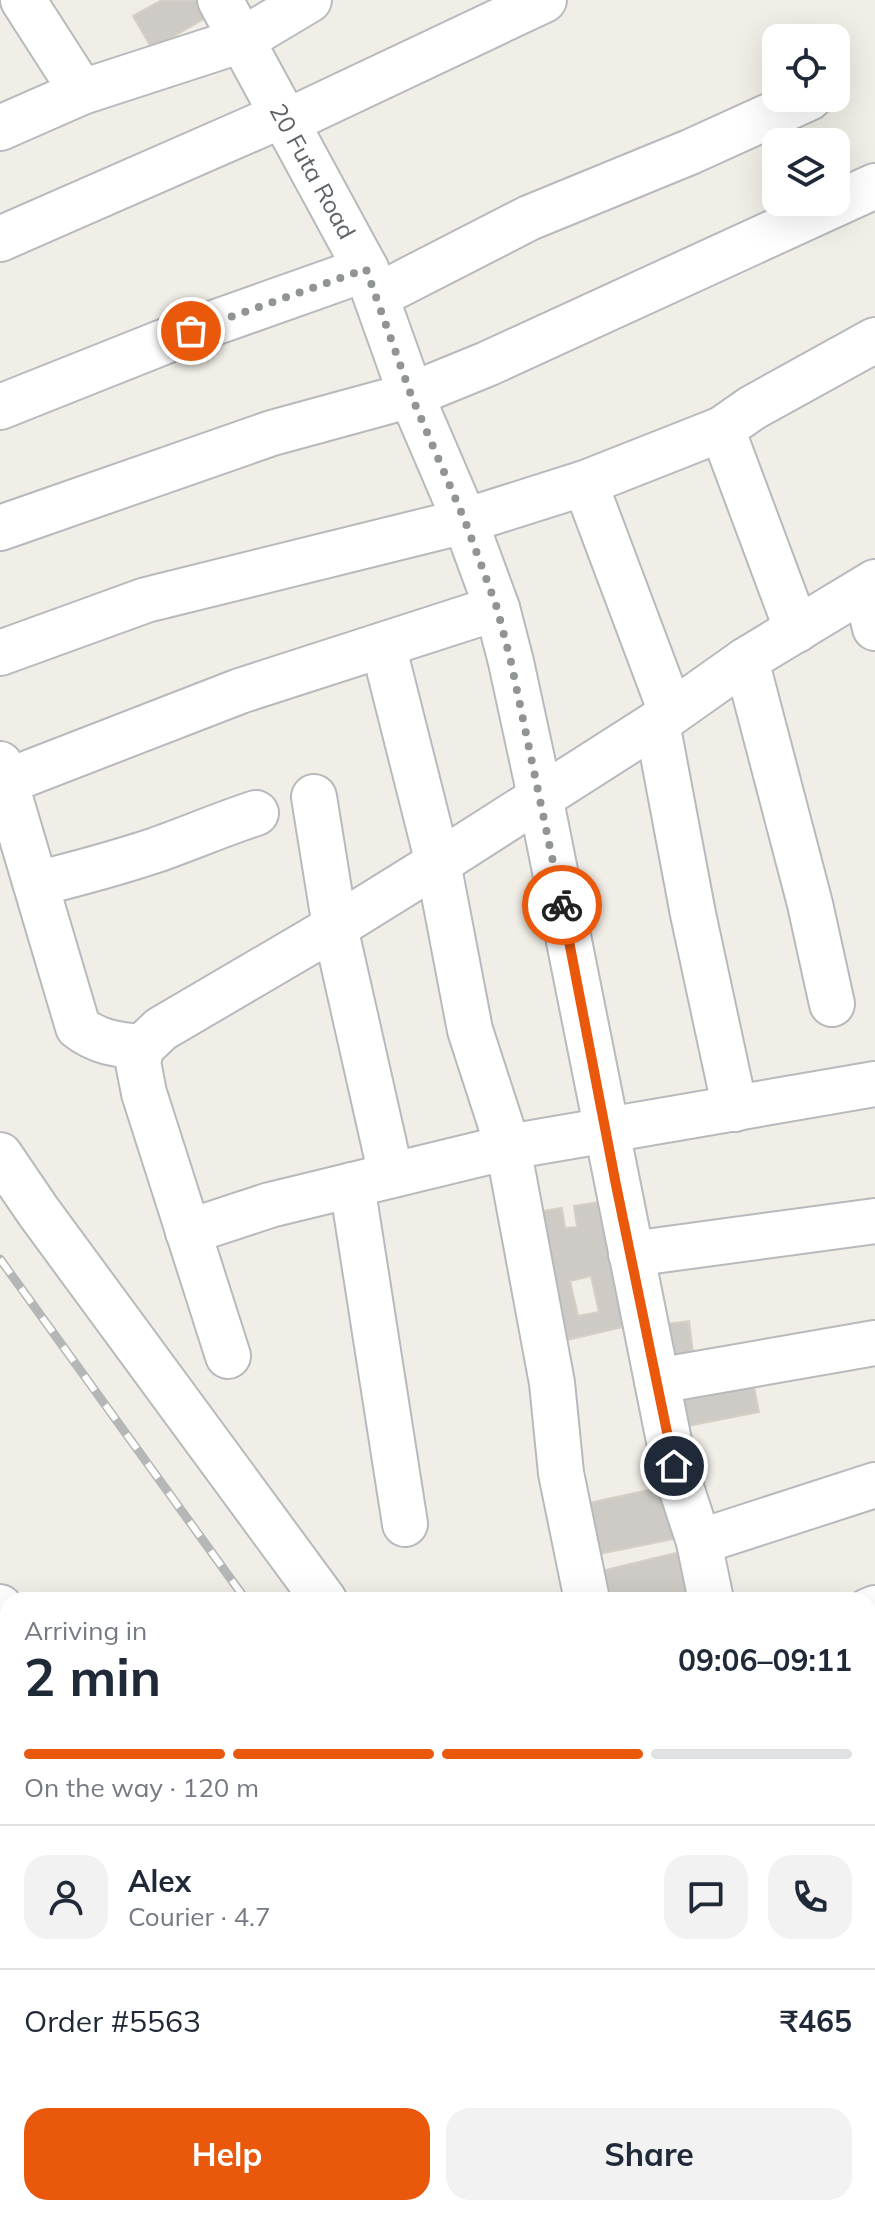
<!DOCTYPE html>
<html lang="en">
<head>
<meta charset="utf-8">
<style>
	:root { --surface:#fff; --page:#f2f2f3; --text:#1f2937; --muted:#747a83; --line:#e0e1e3; --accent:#ea580c }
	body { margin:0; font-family:Mulish,sans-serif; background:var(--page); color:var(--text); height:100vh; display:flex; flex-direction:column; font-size:30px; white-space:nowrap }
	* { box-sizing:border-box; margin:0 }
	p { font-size:26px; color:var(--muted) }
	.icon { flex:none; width:44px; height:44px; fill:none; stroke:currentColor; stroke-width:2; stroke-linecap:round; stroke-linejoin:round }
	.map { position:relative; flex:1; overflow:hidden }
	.sheet { position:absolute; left:0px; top:1592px; width:876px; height:624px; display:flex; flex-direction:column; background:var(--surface); border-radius:24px 24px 0 0; box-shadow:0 8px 32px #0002 }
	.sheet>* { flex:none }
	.fabs { position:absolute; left:762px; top:24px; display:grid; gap:16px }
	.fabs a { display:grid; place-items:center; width:88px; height:88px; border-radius:16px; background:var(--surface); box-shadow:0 8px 32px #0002; font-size:40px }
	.pin { position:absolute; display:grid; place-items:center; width:68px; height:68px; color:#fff; margin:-34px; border:4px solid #fff; border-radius:50%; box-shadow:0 2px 8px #0007 }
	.courier { position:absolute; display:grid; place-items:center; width:80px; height:80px; margin:-40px; border:6px solid #ea580c; border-radius:50%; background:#fff; color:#222; box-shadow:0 2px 10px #0007 }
	.head em { font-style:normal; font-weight:700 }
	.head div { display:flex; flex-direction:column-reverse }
	.head { display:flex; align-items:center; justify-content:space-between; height:136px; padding:0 24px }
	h1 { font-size:52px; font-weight:700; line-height:60px }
	.bar { display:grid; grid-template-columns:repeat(4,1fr); gap:12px 8px; align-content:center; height:96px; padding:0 24px }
	.bar i { height:10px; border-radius:6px; background:var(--line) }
	.bar .active { background:var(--accent) }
	.bar p { grid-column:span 4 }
	.line { display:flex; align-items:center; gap:20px; padding:0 24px; border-top:2px solid var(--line) }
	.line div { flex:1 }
	.round { display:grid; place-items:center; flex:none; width:84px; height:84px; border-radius:24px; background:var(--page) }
	.button { display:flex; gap:16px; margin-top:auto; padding:16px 24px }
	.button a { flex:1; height:92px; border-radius:24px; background:var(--accent); color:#fff; font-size:32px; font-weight:700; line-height:92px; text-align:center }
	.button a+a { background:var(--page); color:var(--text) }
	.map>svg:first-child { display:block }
	.building { fill:#cecbc6; stroke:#d6cfc5; stroke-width:2; fill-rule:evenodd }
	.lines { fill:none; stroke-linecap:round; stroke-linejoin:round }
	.minor-casing { stroke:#b7babd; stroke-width:48 }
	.minor { stroke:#fff; stroke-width:44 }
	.rail-casing { stroke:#b5b6b7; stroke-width:9 }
	.rail { stroke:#fff; stroke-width:6; stroke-dasharray:18; stroke-linecap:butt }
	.done { stroke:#919494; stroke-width:8; stroke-dasharray:0 14.4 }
	.route { stroke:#ea580c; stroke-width:10 }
	.labels { text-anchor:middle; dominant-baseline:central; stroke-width:6; stroke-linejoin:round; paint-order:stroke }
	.street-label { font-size:24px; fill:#5e6367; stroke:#fff }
</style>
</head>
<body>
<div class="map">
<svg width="875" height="2216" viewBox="0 0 875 2216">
	<rect width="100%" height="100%" fill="#f1eee7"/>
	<!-- building -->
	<g class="building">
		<path d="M162,0H202L211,15L152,49L133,16Z"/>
		<path d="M599,1202L627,1326L554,1343L525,1214L562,1208L565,1228L577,1227L574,1206ZM591,1276L599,1312L578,1316L570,1281Z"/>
		<path d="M689,1321L695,1369L663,1373L657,1325Z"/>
		<path d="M750,1368L759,1412L672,1429L664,1385Z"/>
		<path d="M672,1485L683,1537L594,1555L584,1504Z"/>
		<path d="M692,1549L690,1600H599L593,1573Z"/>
	</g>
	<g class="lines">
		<defs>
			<g id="minor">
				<path d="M23,0L82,92"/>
				<path d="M220,0L366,269L411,395L465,521L497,608L511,662L540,796L674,1466L699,1542L711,1600"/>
				<path d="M286,122L544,0"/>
				<path d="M0,128L82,92L242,40L309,0"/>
				<path d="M0,239L283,115"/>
				<path d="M377,296L529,218L690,152L809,98"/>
				<path d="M0,407L191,331L366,269"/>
				<path d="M722,429L797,630"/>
				<path d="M585,483L671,712"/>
				<path d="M0,528L272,433L411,395L487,364L875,186"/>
				<path d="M866,589L875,628"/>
				<path d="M383,645L438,863L470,1030L508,1147L552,1383L561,1473L587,1600"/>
				<path d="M0,653L146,600L465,521L585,483L722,429L752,408L875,340"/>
				<path d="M746,660L810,904L832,1004"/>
				<path d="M657,723L693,914L735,1109"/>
				<path d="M0,764L78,1027C97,1042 117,1045 142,1047"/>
				<path d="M0,784L240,691L497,608"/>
				<path d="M314,797L335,927L391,1175"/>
				<path d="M36,884C76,874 117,863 156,850C190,838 222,824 256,813"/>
				<path d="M0,1155L38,1211L324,1600"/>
				<path d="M352,1185L405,1524"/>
				<path d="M188,1232L270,1205L508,1147L875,1084"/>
				<path d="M631,1254L875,1221"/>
				<path d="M228,1356L144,1093L138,1062L142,1047L161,1029L335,927L438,863L657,723L746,660L875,582"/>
				<path d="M657,1381L875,1343"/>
				<path d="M699,1542L875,1485"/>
				<path d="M0,1607L8,1626"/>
				<path d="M868,1611L875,1608"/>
				<path d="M868,1752L875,1749"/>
				<path d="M0,1798L8,1793"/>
				<path d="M0,1948L8,1944"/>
				<path d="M0,2123L8,2144"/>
				<path d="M868,2129L875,2146"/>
				<path d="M33,2208L36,2216"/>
				<path d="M290,2208L293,2216"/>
			</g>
		</defs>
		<!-- minor casing -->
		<use href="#minor" class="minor-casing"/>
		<!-- minor -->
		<use href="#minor" class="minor"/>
		<defs>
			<g id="rail">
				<path d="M0,1259L246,1600"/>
				<path d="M685,2208L691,2216"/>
			</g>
		</defs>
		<!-- rail casing -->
		<use href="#rail" class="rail-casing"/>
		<!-- rail -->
		<use href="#rail" class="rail"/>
	</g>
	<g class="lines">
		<!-- done -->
		<path class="done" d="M191,331L366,269L411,395L465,521L497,608L511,662L562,905"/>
		<!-- route -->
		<path class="route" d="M562,905L616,1185L674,1466"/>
	</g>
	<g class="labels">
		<!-- street labels -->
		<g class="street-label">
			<text transform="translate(313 171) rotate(61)">20 Futa Road</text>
		</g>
	</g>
</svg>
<div class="fabs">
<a><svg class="icon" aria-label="locate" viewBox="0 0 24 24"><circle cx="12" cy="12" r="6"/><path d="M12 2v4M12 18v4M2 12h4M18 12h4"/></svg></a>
<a><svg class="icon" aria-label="layers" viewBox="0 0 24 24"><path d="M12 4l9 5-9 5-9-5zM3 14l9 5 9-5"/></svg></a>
</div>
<div class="pin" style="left:191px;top:331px;background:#ea580c"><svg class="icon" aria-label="bag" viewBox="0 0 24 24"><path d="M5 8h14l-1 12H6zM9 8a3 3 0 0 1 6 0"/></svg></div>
<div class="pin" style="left:674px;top:1466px;background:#1f2937"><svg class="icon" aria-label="home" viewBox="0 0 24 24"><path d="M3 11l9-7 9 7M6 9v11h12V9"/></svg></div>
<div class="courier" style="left:562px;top:905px"><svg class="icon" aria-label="bike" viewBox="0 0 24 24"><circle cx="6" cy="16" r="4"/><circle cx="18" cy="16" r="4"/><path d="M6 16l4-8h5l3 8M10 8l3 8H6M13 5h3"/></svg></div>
<section class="sheet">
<div class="head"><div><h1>2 min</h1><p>Arriving in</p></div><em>09:06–09:11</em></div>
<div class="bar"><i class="active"></i><i class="active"></i><i class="active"></i><i></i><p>On the way · 120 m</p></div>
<div class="line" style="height:144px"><a class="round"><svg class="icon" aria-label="person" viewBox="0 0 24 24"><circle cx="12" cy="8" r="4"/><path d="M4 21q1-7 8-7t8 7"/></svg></a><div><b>Alex</b><p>Courier · 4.7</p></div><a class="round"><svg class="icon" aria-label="chat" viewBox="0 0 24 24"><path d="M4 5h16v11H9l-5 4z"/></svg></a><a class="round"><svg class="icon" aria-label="phone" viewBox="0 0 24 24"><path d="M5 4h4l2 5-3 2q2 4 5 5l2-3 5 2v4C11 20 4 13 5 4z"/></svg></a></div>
<div class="line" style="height:104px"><div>Order #5563</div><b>₹465</b></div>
<div class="button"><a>Help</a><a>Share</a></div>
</section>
</div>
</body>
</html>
